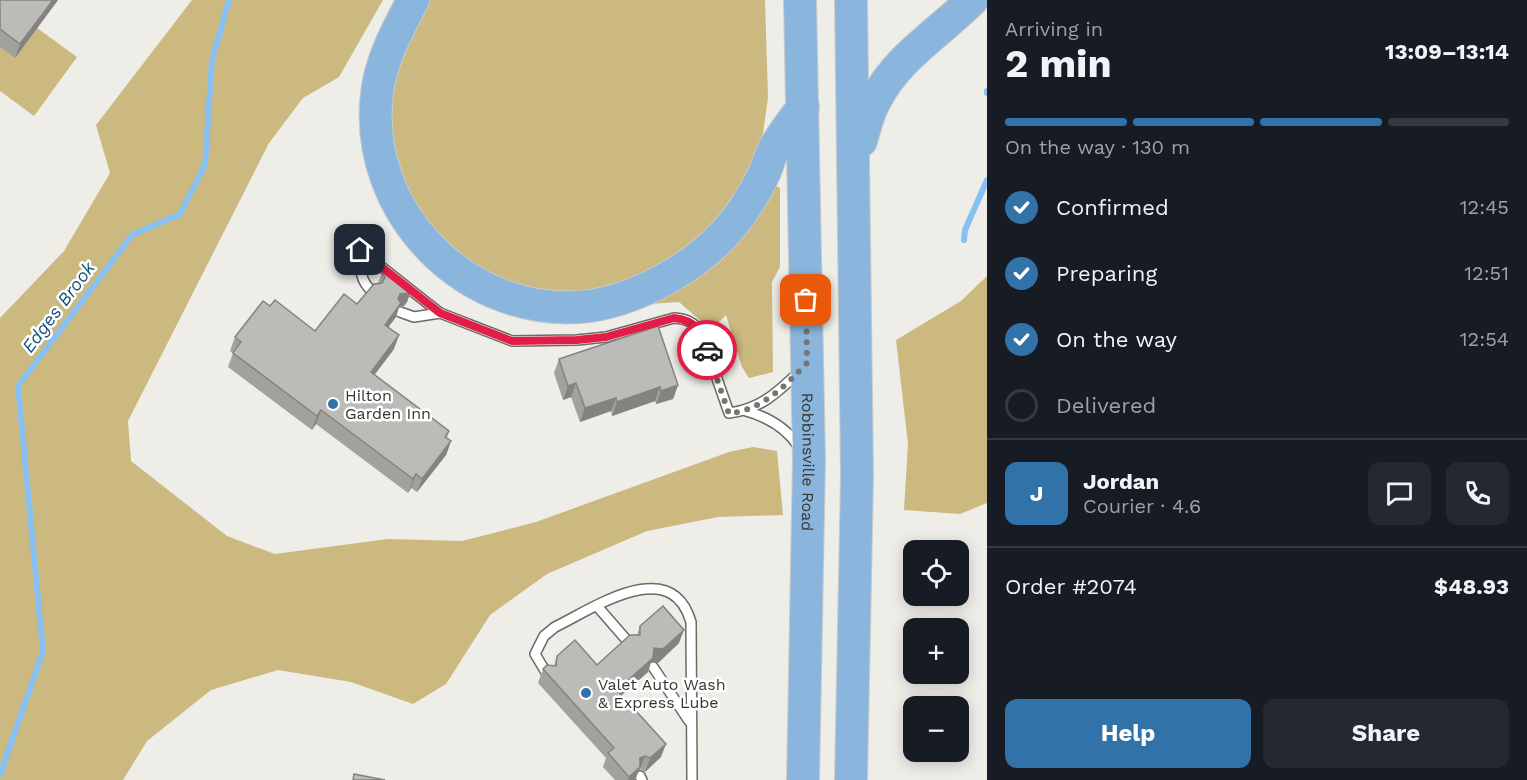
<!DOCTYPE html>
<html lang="en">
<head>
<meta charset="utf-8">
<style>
	:root { --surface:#171b24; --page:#242831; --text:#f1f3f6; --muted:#9ea1a6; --line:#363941; --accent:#3172a8 }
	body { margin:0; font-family:"Work Sans",sans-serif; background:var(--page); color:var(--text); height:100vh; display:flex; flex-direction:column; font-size:22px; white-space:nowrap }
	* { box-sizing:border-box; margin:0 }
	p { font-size:20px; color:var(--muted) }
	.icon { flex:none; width:33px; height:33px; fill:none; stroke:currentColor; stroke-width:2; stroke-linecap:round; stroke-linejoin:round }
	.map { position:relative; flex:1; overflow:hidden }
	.details { display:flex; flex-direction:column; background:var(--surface); width:540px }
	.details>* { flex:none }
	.controls { position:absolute; left:903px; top:540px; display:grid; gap:12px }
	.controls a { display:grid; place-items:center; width:66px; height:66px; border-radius:12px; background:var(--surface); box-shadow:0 3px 15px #0003; font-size:30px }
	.pin { position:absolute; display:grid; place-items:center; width:51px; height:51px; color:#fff; margin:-26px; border-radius:12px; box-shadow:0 3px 9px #0006 }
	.courier { position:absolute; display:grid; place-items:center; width:60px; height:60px; margin:-30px; border:4px solid #e11d48; border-radius:50%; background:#fff; color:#222; box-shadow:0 2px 8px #0007 }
	.overview em { font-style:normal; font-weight:700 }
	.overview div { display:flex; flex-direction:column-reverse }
	.overview { display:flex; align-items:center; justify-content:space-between; height:102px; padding:0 18px }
	h1 { font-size:39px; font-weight:700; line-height:45px }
	.bar { display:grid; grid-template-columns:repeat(4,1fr); gap:9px 6px; align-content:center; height:72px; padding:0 18px }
	.bar i { height:8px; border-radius:4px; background:var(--line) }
	.bar .on { background:var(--accent) }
	.bar p { grid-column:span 4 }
	.line { display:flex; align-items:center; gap:15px; padding:0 18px; border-top:2px solid var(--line) }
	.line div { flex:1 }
	.round { display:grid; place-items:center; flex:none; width:63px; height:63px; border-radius:12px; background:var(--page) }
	ol { padding:0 18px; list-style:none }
	li { display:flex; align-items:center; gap:18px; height:66px }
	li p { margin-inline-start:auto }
	li .icon { padding:6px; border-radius:50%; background:var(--accent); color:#fff; stroke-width:4 }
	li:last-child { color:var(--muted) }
	li i { width:33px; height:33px; border:3px solid var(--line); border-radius:50% }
	.cta { display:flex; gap:12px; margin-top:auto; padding:12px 18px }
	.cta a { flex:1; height:69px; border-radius:12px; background:var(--accent); color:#fff; font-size:24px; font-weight:700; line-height:69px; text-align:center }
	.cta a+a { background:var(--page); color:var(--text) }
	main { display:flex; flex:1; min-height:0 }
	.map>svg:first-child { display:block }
	.green { fill:#cbb980 }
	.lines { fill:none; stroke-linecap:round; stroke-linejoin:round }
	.stream { stroke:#89c0f2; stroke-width:6 }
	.service-casing { stroke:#6b6a66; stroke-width:12 }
	.trunk-casing { stroke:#cbcaca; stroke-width:34 }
	.service { stroke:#fff; stroke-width:9 }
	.trunk { stroke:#8ab6de; stroke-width:32 }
	.wall { fill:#a3a19d }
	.shaded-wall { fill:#848380 }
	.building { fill:#bdbbb7; stroke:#848380; stroke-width:1.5 }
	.done { stroke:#767572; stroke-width:6; stroke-dasharray:0 10.8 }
	.route { stroke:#e11d48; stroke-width:8 }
	.poi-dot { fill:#3172a8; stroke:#fff; stroke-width:2 }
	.labels { text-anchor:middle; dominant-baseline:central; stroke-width:5; stroke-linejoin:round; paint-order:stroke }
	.poi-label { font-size:16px; fill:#363533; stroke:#fff; text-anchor:start }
	.street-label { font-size:16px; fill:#363533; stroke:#fff }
	.water-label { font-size:18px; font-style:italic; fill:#14507e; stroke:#fff }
</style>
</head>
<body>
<main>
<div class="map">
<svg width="987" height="780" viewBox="0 0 987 780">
	<rect width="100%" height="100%" fill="#eeede8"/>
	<!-- green -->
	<g class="green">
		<path d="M192,0H383L339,77L303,98L269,143L128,421L131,461L227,536L275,554L388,539L462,541L536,522L729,452L753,447L777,451L783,515L718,517L647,531L547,574L490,615L446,684L413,704L351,682L278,670L211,690L147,741L123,780H0V318L64,251L110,173L96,125Z"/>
		<path d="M426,0H765L768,98L762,140L753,167L716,224L655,272L598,292H535L477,270L429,230L398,176L388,107L404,41Z"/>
		<path d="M37,28L77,57L34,116L0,91V47L15,57Z"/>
		<path d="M772,184L780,188V267L772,282L773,372L749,378L742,367L726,315L711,330L679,302L634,305Z"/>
		<path d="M987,276V503L960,514L904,510L908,444L896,340L961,301Z"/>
	</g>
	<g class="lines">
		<!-- stream -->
		<g class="stream">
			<path d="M987,91V93"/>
			<path d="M964,240L965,230L987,180"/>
			<path d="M0,775L43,651L18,386L132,235L180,214L205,165L212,60L229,0"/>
		</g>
		<defs>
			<g id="service">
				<path d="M360,250L440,313L512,341L577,340L606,337L674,318C687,319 694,322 701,333L729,413C760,409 777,393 799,372"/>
				<path d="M360,250C360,266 359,281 373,292"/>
				<path d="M400,312L414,317L440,313"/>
				<path d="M746,411C768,417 786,427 799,447"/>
				<path d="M597,606L630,644"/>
				<path d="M653,667L689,721"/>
				<path d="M547,674L535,654L544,636L555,627C594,608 671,554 691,622L692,780"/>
				<path d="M640,776L642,780"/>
			</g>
			<g id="trunk">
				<path d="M413,0C398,29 381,59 377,93C362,213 469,321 590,306C623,301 654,287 682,269C717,247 744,215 762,178C767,169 769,158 774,149C782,134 793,121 803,107"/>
				<path id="s1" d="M800,0L809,461L803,780"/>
				<path d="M851,0L857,476L851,780"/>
				<path d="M861,141C865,128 868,113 875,101C896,58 939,33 972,0"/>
			</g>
		</defs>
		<!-- service casing -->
		<use href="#service" class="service-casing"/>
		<!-- trunk casing -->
		<use href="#trunk" class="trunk-casing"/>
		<!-- service -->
		<use href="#service" class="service"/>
		<!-- trunk -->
		<use href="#trunk" class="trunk"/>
	</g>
	<!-- wall -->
	<g class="wall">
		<path d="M0,0H58L15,58L0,47Z"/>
		<path d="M382,273L412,288L407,302L404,306L399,307L396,317L388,327L394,349L374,375L449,431L447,438L451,441L446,455L417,492L411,488L408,493L316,424L312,430L228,367L233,353L230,351L235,337L270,306L315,331L357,304L378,283Z"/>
		<path d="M559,359L678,385L673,399L656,404L655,401L612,416L611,411L580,422L571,397L563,400L554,373Z"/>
		<path d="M640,626L679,643L658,663L651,662L648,672L622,695L661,757L645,772L640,769L639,770L635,780H615L603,767L606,758L538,683L543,669L554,666L557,656L597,665L637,635Z"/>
	</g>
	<!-- shaded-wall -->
	<g class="shaded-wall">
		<path d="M53,0H58L15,58L20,44Z"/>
		<path d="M412,288L407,302L404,306L399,307L396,317L380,338L385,325L395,307L400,294Z"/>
		<path d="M399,335L394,349L366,386L371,372Z"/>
		<path d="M576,383L571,397L563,400L568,386Z"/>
		<path d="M678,385L673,399L656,404L661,391Z"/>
		<path d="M660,387L655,401L612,416L617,402Z"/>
		<path d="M616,398L611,411L580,422L585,408Z"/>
		<path d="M321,410L316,424L312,430L317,416Z"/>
		<path d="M451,441L446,455L417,492L422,479Z"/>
		<path d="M416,474L411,488L408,493L413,479Z"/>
		<path d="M684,630L679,643L658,663L651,662L648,672L612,703L617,690L654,648Z"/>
		<path d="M666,744L661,757L645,772L650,758Z"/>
		<path d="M645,756L635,780H628L640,758Z"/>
	</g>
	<!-- building -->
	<g class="building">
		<path d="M0,0H53L20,44L0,29Z"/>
		<path d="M385,268L412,288L409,293L400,294L398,299L401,303L385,325L399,335L371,372L449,431L445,437L451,441L422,479L416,474L413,479L321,410L317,416L233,353L241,342L235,337L263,301L270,306L275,300L315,331L344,294L357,304L374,284L382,283L385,277L382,273Z"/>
		<path d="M658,326L678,385L661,391L660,387L617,402L616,398L585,408L576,383L568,386L559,359Z"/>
		<path d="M663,606L684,630L663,649L654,648L653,658L617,690L666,744L650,758L645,756L640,758V767L629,777L608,753L614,748L543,669L547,665L556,666L557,656L575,640L597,665L630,635H640V626Z"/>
		<path d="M354,774L385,780H353Z"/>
	</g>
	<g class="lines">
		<!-- done -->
		<path class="done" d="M707,350L729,414C764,408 783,388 807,363L806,300"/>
		<!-- route -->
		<path class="route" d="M360,250L440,313L512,341L577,340L606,337L674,318C695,320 701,331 707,350"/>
	</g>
	<!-- markers -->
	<g class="poi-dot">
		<circle cx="333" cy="404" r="6"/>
		<circle cx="586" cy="693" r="6"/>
	</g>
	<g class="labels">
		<!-- poi labels -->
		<g class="poi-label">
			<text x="345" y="395">Hilton<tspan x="345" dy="18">Garden Inn</tspan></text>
			<text x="598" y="684">Valet Auto Wash<tspan x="598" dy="18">&amp; Express Lube</tspan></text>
		</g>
		<!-- street labels -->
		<g class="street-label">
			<text stroke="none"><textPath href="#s1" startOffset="462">Robbinsville Road</textPath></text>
		</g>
		<!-- water labels -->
		<g class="water-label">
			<text transform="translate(58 307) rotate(-53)">Edges Brook</text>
		</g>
	</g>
</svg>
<div class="controls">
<a><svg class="icon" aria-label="locate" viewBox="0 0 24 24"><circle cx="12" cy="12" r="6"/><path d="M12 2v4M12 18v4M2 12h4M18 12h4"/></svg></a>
<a>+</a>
<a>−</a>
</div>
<div class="pin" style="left:806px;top:300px;background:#ea580c"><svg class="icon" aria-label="bag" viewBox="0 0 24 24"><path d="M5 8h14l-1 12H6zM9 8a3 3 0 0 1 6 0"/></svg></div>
<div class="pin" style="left:360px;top:250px;background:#1f2937"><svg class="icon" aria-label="home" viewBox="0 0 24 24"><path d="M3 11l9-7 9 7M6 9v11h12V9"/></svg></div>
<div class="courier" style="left:707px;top:350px"><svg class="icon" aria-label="car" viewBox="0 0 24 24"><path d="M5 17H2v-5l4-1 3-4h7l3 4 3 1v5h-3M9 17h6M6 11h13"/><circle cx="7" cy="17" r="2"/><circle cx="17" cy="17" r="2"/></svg></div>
</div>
<section class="details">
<div class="overview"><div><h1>2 min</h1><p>Arriving in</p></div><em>13:09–13:14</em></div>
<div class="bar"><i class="on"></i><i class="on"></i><i class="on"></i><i></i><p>On the way · 130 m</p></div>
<ol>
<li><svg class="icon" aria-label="check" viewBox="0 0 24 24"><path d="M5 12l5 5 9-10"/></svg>Confirmed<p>12:45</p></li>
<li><svg class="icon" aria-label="check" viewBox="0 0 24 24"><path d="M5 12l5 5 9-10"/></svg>Preparing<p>12:51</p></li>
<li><svg class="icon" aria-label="check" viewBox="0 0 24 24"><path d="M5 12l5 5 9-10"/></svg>On the way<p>12:54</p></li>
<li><i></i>Delivered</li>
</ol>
<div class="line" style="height:108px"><b class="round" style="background:var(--accent);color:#fff">J</b><div><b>Jordan</b><p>Courier · 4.6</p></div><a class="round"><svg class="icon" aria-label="chat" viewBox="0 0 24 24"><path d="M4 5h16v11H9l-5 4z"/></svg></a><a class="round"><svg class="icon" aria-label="phone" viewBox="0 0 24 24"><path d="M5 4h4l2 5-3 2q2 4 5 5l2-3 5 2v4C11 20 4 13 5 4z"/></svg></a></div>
<div class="line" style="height:78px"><div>Order #2074</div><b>$48.93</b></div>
<div class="cta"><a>Help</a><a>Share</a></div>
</section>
</main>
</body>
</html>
